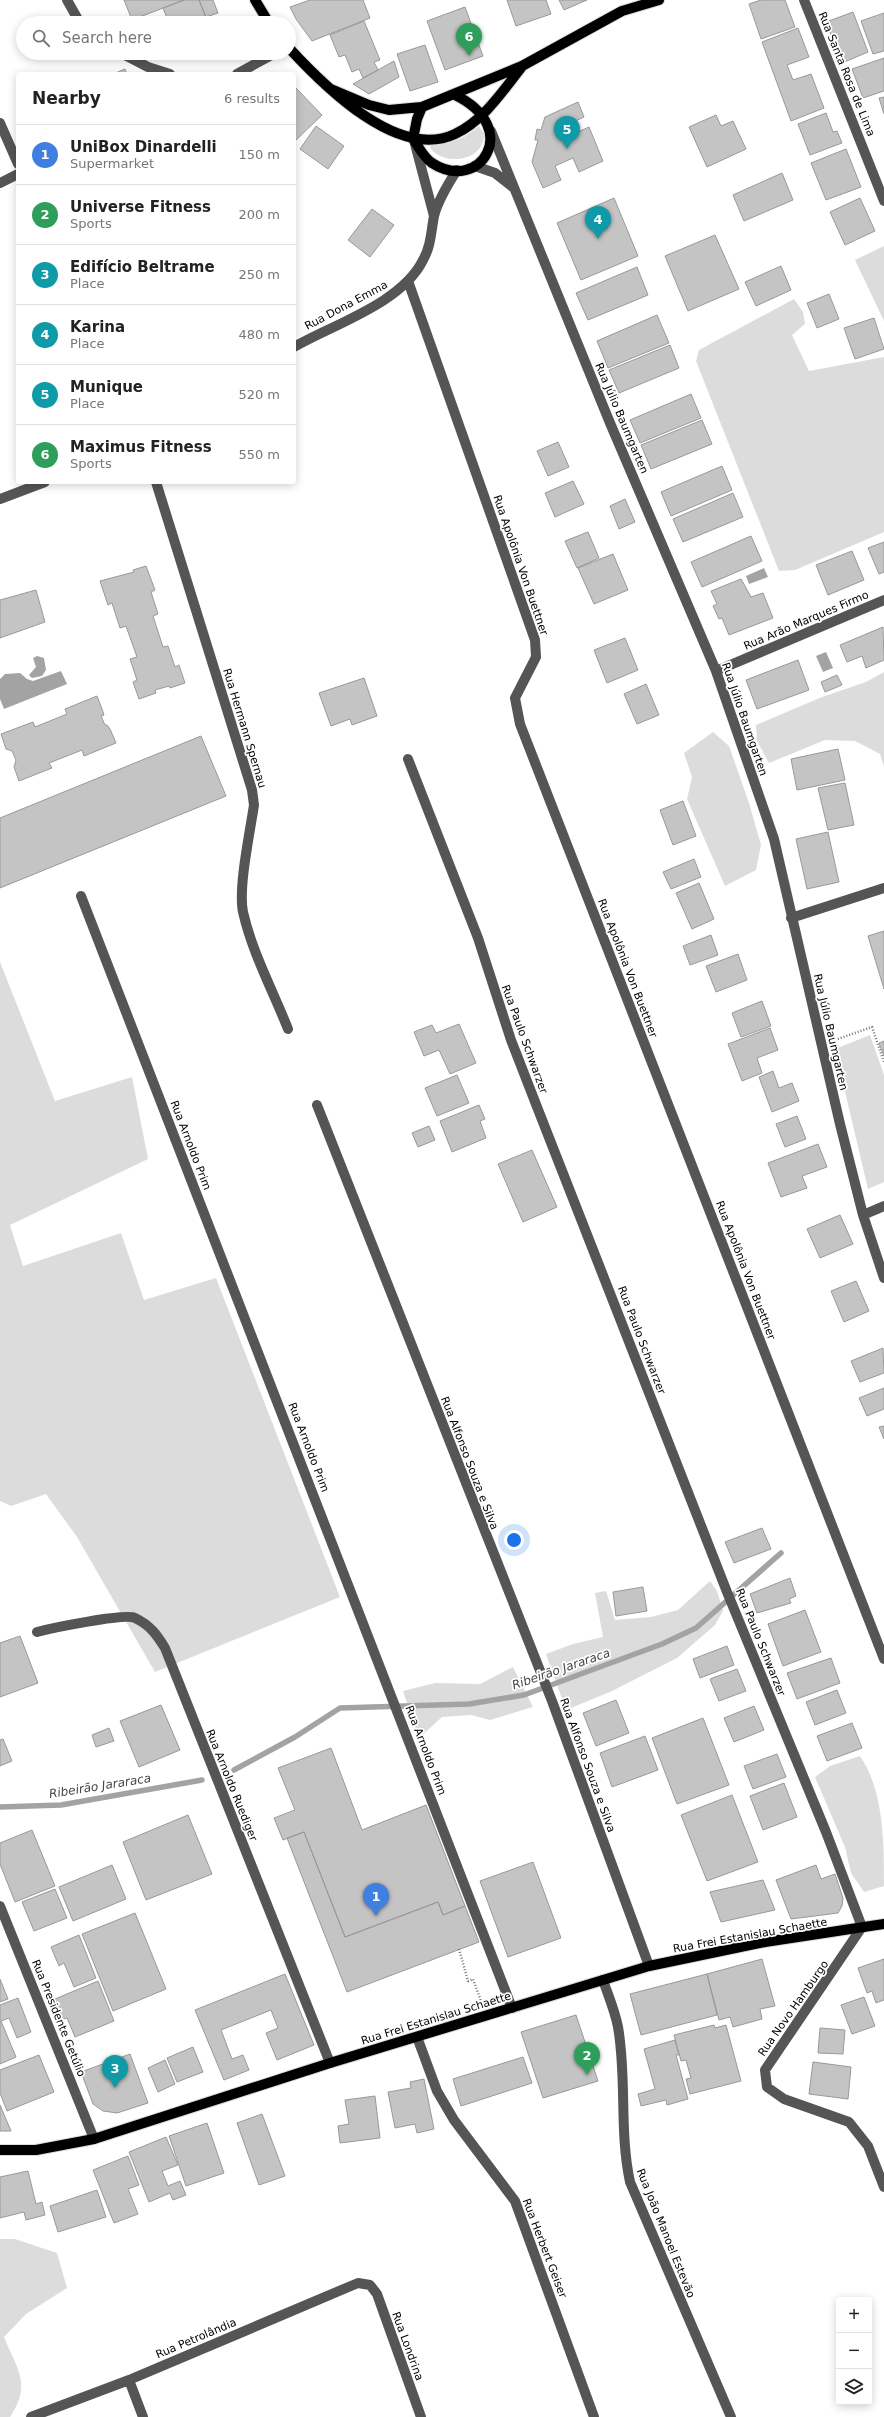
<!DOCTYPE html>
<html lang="en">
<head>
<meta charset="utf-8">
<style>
  :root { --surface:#fff; --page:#f6f6f6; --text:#222; --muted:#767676; --line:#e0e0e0; --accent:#2563eb }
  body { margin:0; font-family:"DejaVu Sans",sans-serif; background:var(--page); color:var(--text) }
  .controls { position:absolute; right:12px; bottom:12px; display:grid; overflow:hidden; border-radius:4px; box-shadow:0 2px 10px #0003 }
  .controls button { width:36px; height:36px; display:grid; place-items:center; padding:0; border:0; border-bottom:1px solid var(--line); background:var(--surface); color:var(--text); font:20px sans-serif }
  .you { position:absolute; left:514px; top:1540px; width:14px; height:14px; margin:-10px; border:3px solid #fff; border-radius:50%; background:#1a73e8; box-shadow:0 0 0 6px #1a73e833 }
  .badge { display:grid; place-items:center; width:26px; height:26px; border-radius:50%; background:var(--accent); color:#fff; font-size:13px; font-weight:700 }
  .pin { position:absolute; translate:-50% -33px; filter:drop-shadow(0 1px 2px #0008) }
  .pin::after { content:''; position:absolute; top:21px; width:14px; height:12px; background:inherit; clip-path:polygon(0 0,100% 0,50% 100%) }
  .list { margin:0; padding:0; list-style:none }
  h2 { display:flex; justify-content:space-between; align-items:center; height:52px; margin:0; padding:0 16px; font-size:17px }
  h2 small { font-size:13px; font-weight:400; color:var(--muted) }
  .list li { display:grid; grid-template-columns:26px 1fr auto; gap:12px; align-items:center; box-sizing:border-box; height:60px; padding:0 16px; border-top:1px solid var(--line) }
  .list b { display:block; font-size:15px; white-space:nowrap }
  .list p { margin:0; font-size:13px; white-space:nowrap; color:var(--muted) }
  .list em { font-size:13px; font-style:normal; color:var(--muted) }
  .icon { flex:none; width:22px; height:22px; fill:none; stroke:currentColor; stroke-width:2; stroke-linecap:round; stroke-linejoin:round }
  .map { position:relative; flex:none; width:884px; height:2417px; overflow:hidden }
  .search { position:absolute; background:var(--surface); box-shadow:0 2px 10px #0003; left:16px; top:16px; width:280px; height:44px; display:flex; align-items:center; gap:10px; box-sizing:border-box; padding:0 14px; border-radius:22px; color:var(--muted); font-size:15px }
  .panel { position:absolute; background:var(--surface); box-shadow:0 2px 10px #0003; left:16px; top:72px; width:280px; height:412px; border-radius:4px }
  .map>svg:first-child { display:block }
  .green { fill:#dcdcdc }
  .water { fill:#a3a3a3 }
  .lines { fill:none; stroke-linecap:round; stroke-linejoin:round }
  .stream { stroke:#a3a3a3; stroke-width:5.5 }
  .building { fill:#c4c4c4; stroke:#999 }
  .major-casing { stroke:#dbdbdb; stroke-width:12 }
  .path { stroke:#777; stroke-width:2.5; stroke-dasharray:1 2; stroke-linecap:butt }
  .minor { stroke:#555; stroke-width:10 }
  .major { stroke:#000; stroke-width:10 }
  .labels { text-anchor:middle; stroke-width:3.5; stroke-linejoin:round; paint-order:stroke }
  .street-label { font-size:11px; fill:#000; stroke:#fff }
  .water-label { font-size:12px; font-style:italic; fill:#444; stroke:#fff }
</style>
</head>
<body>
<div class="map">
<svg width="884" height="2417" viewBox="0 0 884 2417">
  <rect width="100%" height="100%" fill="#fff"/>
  <!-- green -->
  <path class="green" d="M479,126L484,134C485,161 444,167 430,148L431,145L451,142L464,137Z
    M884,246V321L855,260Z
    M794,299L803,312L805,324L792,335L809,371L884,357V532L795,570L779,571L696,361L699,350Z
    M884,672V767L880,754L855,741L825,740L769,763L757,741L756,725L822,697L866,682Z
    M713,732L729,746L749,803L761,845L756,870L725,886L687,799L692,777L684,753Z
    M0,962L55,1101L132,1077L148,1159L10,1225L23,1266L121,1233L144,1300L216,1278L340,1597L155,1672L77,1537L46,1494L11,1506L0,1501Z
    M870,1035L884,1075V1182L868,1189L835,1049Z
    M710,1581L717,1591L723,1611L715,1625L677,1658L612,1691L566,1710L546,1654L573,1644L603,1637L595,1593L606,1591L615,1620L651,1617L678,1610Z
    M513,1667L533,1707L490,1720L471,1715L442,1717L419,1738L403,1691L435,1683L480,1684Z
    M860,1756C884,1791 884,1843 884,1886L864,1892L851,1873L845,1847L815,1777L830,1766Z
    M0,2239H15L57,2253L67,2288L26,2314L4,2337C17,2369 32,2384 10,2417H0Z"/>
  <!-- water -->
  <path class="water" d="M764,568L768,577L749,584L746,576Z
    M826,652L833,668L823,672L816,656Z
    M37,656L44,658L46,670L42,676L32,678L29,675L36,667L33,658Z
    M61,671L67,684L4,709L0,699V679L5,674L20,673L27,679L33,681Z"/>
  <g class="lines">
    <!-- stream -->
    <path class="stream" d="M234,1770L295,1737L340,1708L469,1704L524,1695L662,1644L696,1628L781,1553
      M0,1807L61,1805L202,1780"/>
  </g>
  <!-- building -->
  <path class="building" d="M124,0H184L132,20Z
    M184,0H199L208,23H169L163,8Z
    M199,0H213L218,13L206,17Z
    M310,0H363L370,18L312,41L296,19L290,7Z
    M507,0H546L551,14L516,26Z
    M559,0H587L564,10Z
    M761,0H785L795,27L761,39L749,4Z
    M465,7L483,56L445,70L427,21Z
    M853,12L868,52L842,63L826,22Z
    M884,13V51L873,54L861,21Z
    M364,21L380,60L374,62L378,70L363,78L359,69L352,72L345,55L339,57L330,35Z
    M798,28L809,57L787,65L793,80L811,74L824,108L791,121L762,42Z
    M425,45L438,82L410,91L397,54Z
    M181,53H195L183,58Z
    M884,58V91L863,98L852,69Z
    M394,61L399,77L369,94L353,84Z
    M125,69L127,74H113Z
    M294,86L322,115L294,142Z
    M884,97V114L879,98Z
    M578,102L584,117L567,125L571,135L589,127L603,161L579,172L573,158L555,166L561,180L543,188L532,162L538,140H535L537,129L541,130L545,117Z
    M826,113L833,132L837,131L842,143L810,155L798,124Z
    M716,115L721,126L733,121L746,149L707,167L689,127Z
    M316,126L344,146L328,169L300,149Z
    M846,149L861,187L826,200L811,163Z
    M782,173L793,200L744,221L733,195Z
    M614,198L638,256L581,280L557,223Z
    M860,198L875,231L845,245L830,212Z
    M372,209L394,225L370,257L348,240Z
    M715,235L739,289L688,311L665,256Z
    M781,266L791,290L756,306L745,282Z
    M637,267L648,295L588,320L576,293Z
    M829,294L839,319L817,328L807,303Z
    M657,315L669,343L608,368L597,341Z
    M874,318L884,349L855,359L844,328Z
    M670,345L679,368L619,393L609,370Z
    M691,394L701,418L640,443L630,420Z
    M702,420L712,444L651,469L641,445Z
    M558,442L569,467L548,476L537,451Z
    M722,466L732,490L671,516L661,492Z
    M573,481L584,504L555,517L545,493Z
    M733,493L743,517L683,542L673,519Z
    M625,499L635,522L619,529L610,506Z
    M588,532L599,558L577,568L565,541Z
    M751,536L762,561L702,587L691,562Z
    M884,542V572L879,574L868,548Z
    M852,551L864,580L828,595L816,565Z
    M613,554L628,590L594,604L578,568Z
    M146,566L155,590L151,592L158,614L153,616L163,647L168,646L175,667L179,665L185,683L170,688L169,686L155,690L156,693L139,699L133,682L137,680L130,659L137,657L126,626L120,628L112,603L108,605L100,581L134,572L133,570Z
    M741,579L751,597L763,593L773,618L729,635L722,618L719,619L713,606L717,604L711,591Z
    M36,590L45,622L0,638V600Z
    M883,627L884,660L866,668L862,656L847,662L840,645Z
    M625,638L638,670L607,683L594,650Z
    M798,660L809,690L757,709L746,680Z
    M837,675L842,685L825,692L821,682Z
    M364,678L377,716L352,725L350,719L331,726L319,693Z
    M646,684L659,715L637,724L624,694Z
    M97,696L102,709L104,715L101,716L105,725H107L110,729L116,743L84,756L82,750L49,763L52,768L19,781L14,767L16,760L12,751L6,749L1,734L33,722L35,727L67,714L65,709Z
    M201,736L226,796L0,888V818Z
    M838,749L845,780L797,790L791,759Z
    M845,783L854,825L828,830L818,788Z
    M683,801L696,836L673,845L660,810Z
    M828,832L839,882L807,889L796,839Z
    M694,859L701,877L671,889L663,872Z
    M699,883L714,919L692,929L676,893Z
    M884,931V989L868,936Z
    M711,935L718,955L690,965L683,946Z
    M738,954L747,980L716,992L706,966Z
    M762,1001L771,1026L741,1037L732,1013Z
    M459,1024L476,1063L450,1074L439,1050L424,1056L414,1032L432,1025L436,1033Z
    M770,1028L778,1050L757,1058L762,1073L742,1081L728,1044Z
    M884,1041V1056L879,1043Z
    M773,1071L779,1088L792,1083L799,1101L772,1112L759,1077Z
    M457,1075L469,1103L437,1116L425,1088Z
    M479,1105L485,1119L480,1121L486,1138L452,1152L440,1121Z
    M797,1116L806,1139L785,1147L776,1124Z
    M429,1126L435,1140L418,1147L412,1133Z
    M818,1144L827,1167L802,1176L807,1188L781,1197L768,1163Z
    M532,1150L557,1207L523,1222L498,1164Z
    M840,1215L853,1244L820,1258L807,1229Z
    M856,1281L869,1311L844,1322L831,1291Z
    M883,1348L884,1373L860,1382L851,1361Z
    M884,1388V1409L867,1416L859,1398Z
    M884,1426V1439L879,1427Z
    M762,1528L771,1549L734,1563L725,1542Z
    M790,1578L796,1596L789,1599L791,1603L757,1613L750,1594Z
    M643,1587L647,1611L616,1616L613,1592Z
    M805,1610L821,1652L783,1666L768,1624Z
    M20,1636L38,1683L0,1697V1643Z
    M727,1646L734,1665L700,1678L693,1659Z
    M831,1658L840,1683L797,1699L787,1673Z
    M737,1669L746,1691L719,1701L710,1679Z
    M837,1690L846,1713L815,1725L806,1702Z
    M616,1700L629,1733L596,1746L583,1713Z
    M161,1705L180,1750L139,1767L120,1721Z
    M754,1706L764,1730L734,1742L724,1718Z
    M703,1718L729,1785L677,1804L652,1738Z
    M852,1723L862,1748L827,1761L817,1736Z
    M109,1728L114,1741L96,1747L92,1735Z
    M645,1736L658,1770L612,1787L600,1753Z
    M3,1739L12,1761L0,1766V1740Z
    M331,1748L362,1830L426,1805L465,1906L443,1915L438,1902L345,1937L304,1832L283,1840L274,1818L295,1810L278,1768Z
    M777,1754L786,1777L753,1789L744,1766Z
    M784,1783L797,1817L763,1830L750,1796Z
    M732,1795L758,1862L707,1881L681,1815Z
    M188,1815L212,1874L146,1900L123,1842Z
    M32,1830L55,1886L15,1902L0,1864V1843Z
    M304,1832L345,1937L438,1902L443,1915L465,1906L479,1942L347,1992L287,1838Z
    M533,1862L561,1938L508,1957L480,1881Z
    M112,1865L126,1899L73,1921L59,1887Z
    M816,1865L821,1879L835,1874L843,1898L842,1906L838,1913L791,1919L776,1880Z
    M763,1880L775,1910L721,1922L710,1892Z
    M55,1889L67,1918L34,1931L22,1902Z
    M135,1913L166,1989L113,2011L82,1934Z
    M79,1935L96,1978L74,1987L64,1963L59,1966L51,1947Z
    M762,1959L775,2006L760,2009L762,2019L733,2027L730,2017L719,2020L707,1974Z
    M884,1959V2000L876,2003L872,1991L867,1993L858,1968Z
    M285,1974L314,2045L277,2060L266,2033L278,2028L271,2010L221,2030L232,2059L243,2055L249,2070L224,2080L195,2010Z
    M707,1974L717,2015L641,2035L630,1994Z
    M0,1979L8,1999L0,2002Z
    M98,1981L114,2021L75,2037L67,2018L63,2019L55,1999Z
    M864,1997L875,2026L852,2034L841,2005Z
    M18,1998L31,2032L17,2038L9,2018L1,2021L16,2057L0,2064V2005Z
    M576,2015L598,2081L543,2098L521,2032Z
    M714,2025L715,2028L726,2025L741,2081L690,2094L686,2079L691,2078L686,2060L681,2061L674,2035Z
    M820,2028L845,2030L843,2054L818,2053Z
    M675,2040L679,2055H676L688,2099L667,2105L666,2100L641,2106L638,2094L655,2089L644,2049Z
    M193,2047L203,2072L177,2082L167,2058Z
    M130,2054L148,2103L117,2113L103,2111L93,2104L81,2072Z
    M39,2055L54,2092L7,2111L0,2093V2070Z
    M523,2057L532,2083L461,2106L453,2079Z
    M165,2060L175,2084L158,2092L148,2068Z
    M813,2062L851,2067L848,2099L809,2094Z
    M424,2079L434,2129L417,2133L415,2124L395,2128L388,2092L411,2088L410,2082Z
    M375,2096L380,2138L340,2143L338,2126L349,2124L345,2100Z
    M0,2105L11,2131H0Z
    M262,2114L285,2176L259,2185L237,2123Z
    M207,2123L224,2173L186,2186L169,2136Z
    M166,2137L178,2165L162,2171L168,2186L180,2181L186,2195L173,2200L170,2193L149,2202L129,2152Z
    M128,2156L139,2185L128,2189L138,2214L114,2223L93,2170Z
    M28,2171L36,2204L42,2202L45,2215L26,2220L24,2212L0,2218V2177Z
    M97,2190L106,2217L58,2232L50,2206Z"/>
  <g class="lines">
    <defs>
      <path id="major" d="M255,0L269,23
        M289,48C324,86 398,161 455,134C483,121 502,92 521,68
        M331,89L369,105L389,110L422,107L522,66L622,11L659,0
        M422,107L417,119L413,139C419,147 423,157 432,163C480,194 523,128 455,95
        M0,2150H36L94,2139L330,2063L649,1966L765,1942L884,1924"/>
    </defs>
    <!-- major casing -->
    <use href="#major" class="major-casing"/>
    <!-- path -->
    <path class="path" d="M835,1040L872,1027L884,1062
      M459,1949L468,1981L473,1979L482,2004"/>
    <!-- minor -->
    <path class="minor" d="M67,0L80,23
      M804,0L884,201
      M121,53L148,67L170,74
      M237,74L275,53
      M0,123L18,164
      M491,131L610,423L716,671L774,839L840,1124L863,1215L884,1278
      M415,144L434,216
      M475,166L495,173L514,188
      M0,183L18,174
      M408,281L535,640L536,657L515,698L520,724L884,1659
      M294,347C334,324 402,303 423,260C431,246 431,232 434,216C438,200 448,184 457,170
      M156,482L252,790L254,805C250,832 238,888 243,912C252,952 273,991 288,1029
      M0,499L45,482
      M716,671L884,600
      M408,759L478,938L511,1040L539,1112L727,1592L826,1832L862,1927L765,2070L767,2087L784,2099L849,2122L868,2146L884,2187
      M81,896L512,2008
      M791,918L884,888
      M317,1105L552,1701L649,1966
      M863,1215L884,1206
      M37,1632C52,1628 125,1613 135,1618C150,1625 157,1635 165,1648L330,2063
      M0,1906L94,2139
      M603,1980C608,1995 615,2011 618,2027C627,2078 619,2131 630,2182L731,2417
      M417,2037L437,2091L454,2120L515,2201L594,2417
      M129,2380L143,2417
      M31,2417L129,2380L358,2283L370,2285L377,2294L421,2417"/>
    <!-- major -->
    <use href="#major" class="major"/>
  </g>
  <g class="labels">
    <!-- street labels -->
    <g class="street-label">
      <text transform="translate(847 74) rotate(68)" y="4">Rua Santa Rosa de Lima</text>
      <text transform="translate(346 305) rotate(-28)" y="4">Rua Dona Emma</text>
      <text transform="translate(622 418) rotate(67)" y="4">Rua Júlio Baumgarten</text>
      <text transform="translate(521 565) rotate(71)" y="4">Rua Apolônia Von Buettner</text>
      <text transform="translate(806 620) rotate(-23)" y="4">Rua Arão Marques Firmo</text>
      <text transform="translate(745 719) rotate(71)" y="4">Rua Júlio Baumgarten</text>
      <text transform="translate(245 728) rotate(73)" y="4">Rua Hermann Spernau</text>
      <text transform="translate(628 968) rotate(69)" y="4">Rua Apolônia Von Buettner</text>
      <text transform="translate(831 1032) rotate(77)" y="4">Rua Júlio Baumgarten</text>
      <text transform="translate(525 1039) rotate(70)" y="4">Rua Paulo Schwarzer</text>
      <text transform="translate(191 1145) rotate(69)" y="4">Rua Arnoldo Prim</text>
      <text transform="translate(746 1270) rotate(69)" y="4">Rua Apolônia Von Buettner</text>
      <text transform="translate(642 1340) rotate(69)" y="4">Rua Paulo Schwarzer</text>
      <text transform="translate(309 1447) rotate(69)" y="4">Rua Arnoldo Prim</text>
      <text transform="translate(470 1463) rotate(69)" y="4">Rua Alfonso Souza e Silva</text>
      <text transform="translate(761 1642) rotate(68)" y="4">Rua Paulo Schwarzer</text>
      <text transform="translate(426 1750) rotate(69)" y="4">Rua Arnoldo Prim</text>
      <text transform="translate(588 1765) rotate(70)" y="4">Rua Alfonso Souza e Silva</text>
      <text transform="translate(232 1785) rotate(68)" y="4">Rua Arnoldo Ruediger</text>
      <text transform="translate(750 1935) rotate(-10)" y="4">Rua Frei Estanislau Schaette</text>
      <text transform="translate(793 2008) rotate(-55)" y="4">Rua Novo Hamburgo</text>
      <text transform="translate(59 2018) rotate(68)" y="4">Rua Presidente Getúlio</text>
      <text transform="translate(436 2018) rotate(-17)" y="4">Rua Frei Estanislau Schaette</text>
      <text transform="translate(666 2233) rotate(68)" y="4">Rua João Manoel Estevão</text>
      <text transform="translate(545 2248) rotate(69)" y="4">Rua Herbert Geiser</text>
      <text transform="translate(196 2338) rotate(-23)" y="4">Rua Petrolândia</text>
      <text transform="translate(408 2346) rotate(70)" y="4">Rua Londrina</text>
    </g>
    <!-- water labels -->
    <g class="water-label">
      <text transform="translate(561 1669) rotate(-19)" y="4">Ribeirão Jararaca</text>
      <text transform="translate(100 1786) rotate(-9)" y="4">Ribeirão Jararaca</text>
    </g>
  </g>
</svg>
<div class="controls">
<button>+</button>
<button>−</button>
<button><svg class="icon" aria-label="layers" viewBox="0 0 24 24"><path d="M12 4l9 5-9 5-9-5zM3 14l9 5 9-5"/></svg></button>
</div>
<div class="you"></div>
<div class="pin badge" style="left:376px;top:1916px;background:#3f7fe0">1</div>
<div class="pin badge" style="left:587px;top:2075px;background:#2e9e5b">2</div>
<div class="pin badge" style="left:115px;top:2088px;background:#0f9aa8">3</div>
<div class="pin badge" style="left:598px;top:239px;background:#0f9aa8">4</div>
<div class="pin badge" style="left:567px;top:149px;background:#0f9aa8">5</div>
<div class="pin badge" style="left:469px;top:56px;background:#2e9e5b">6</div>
<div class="search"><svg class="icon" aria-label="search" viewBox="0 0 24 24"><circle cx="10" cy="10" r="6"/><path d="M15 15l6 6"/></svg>Search here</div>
<section class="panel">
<h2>Nearby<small>6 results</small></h2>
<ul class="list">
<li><span class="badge" style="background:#3f7fe0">1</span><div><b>UniBox Dinardelli</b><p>Supermarket</p></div><em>150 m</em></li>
<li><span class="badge" style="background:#2e9e5b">2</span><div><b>Universe Fitness</b><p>Sports</p></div><em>200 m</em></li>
<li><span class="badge" style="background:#0f9aa8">3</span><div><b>Edifício Beltrame</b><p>Place</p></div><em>250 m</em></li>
<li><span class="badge" style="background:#0f9aa8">4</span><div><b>Karina</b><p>Place</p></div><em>480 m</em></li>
<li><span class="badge" style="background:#0f9aa8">5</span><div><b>Munique</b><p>Place</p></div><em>520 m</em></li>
<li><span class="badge" style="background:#2e9e5b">6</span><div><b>Maximus Fitness</b><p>Sports</p></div><em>550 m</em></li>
</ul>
</section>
</div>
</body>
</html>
